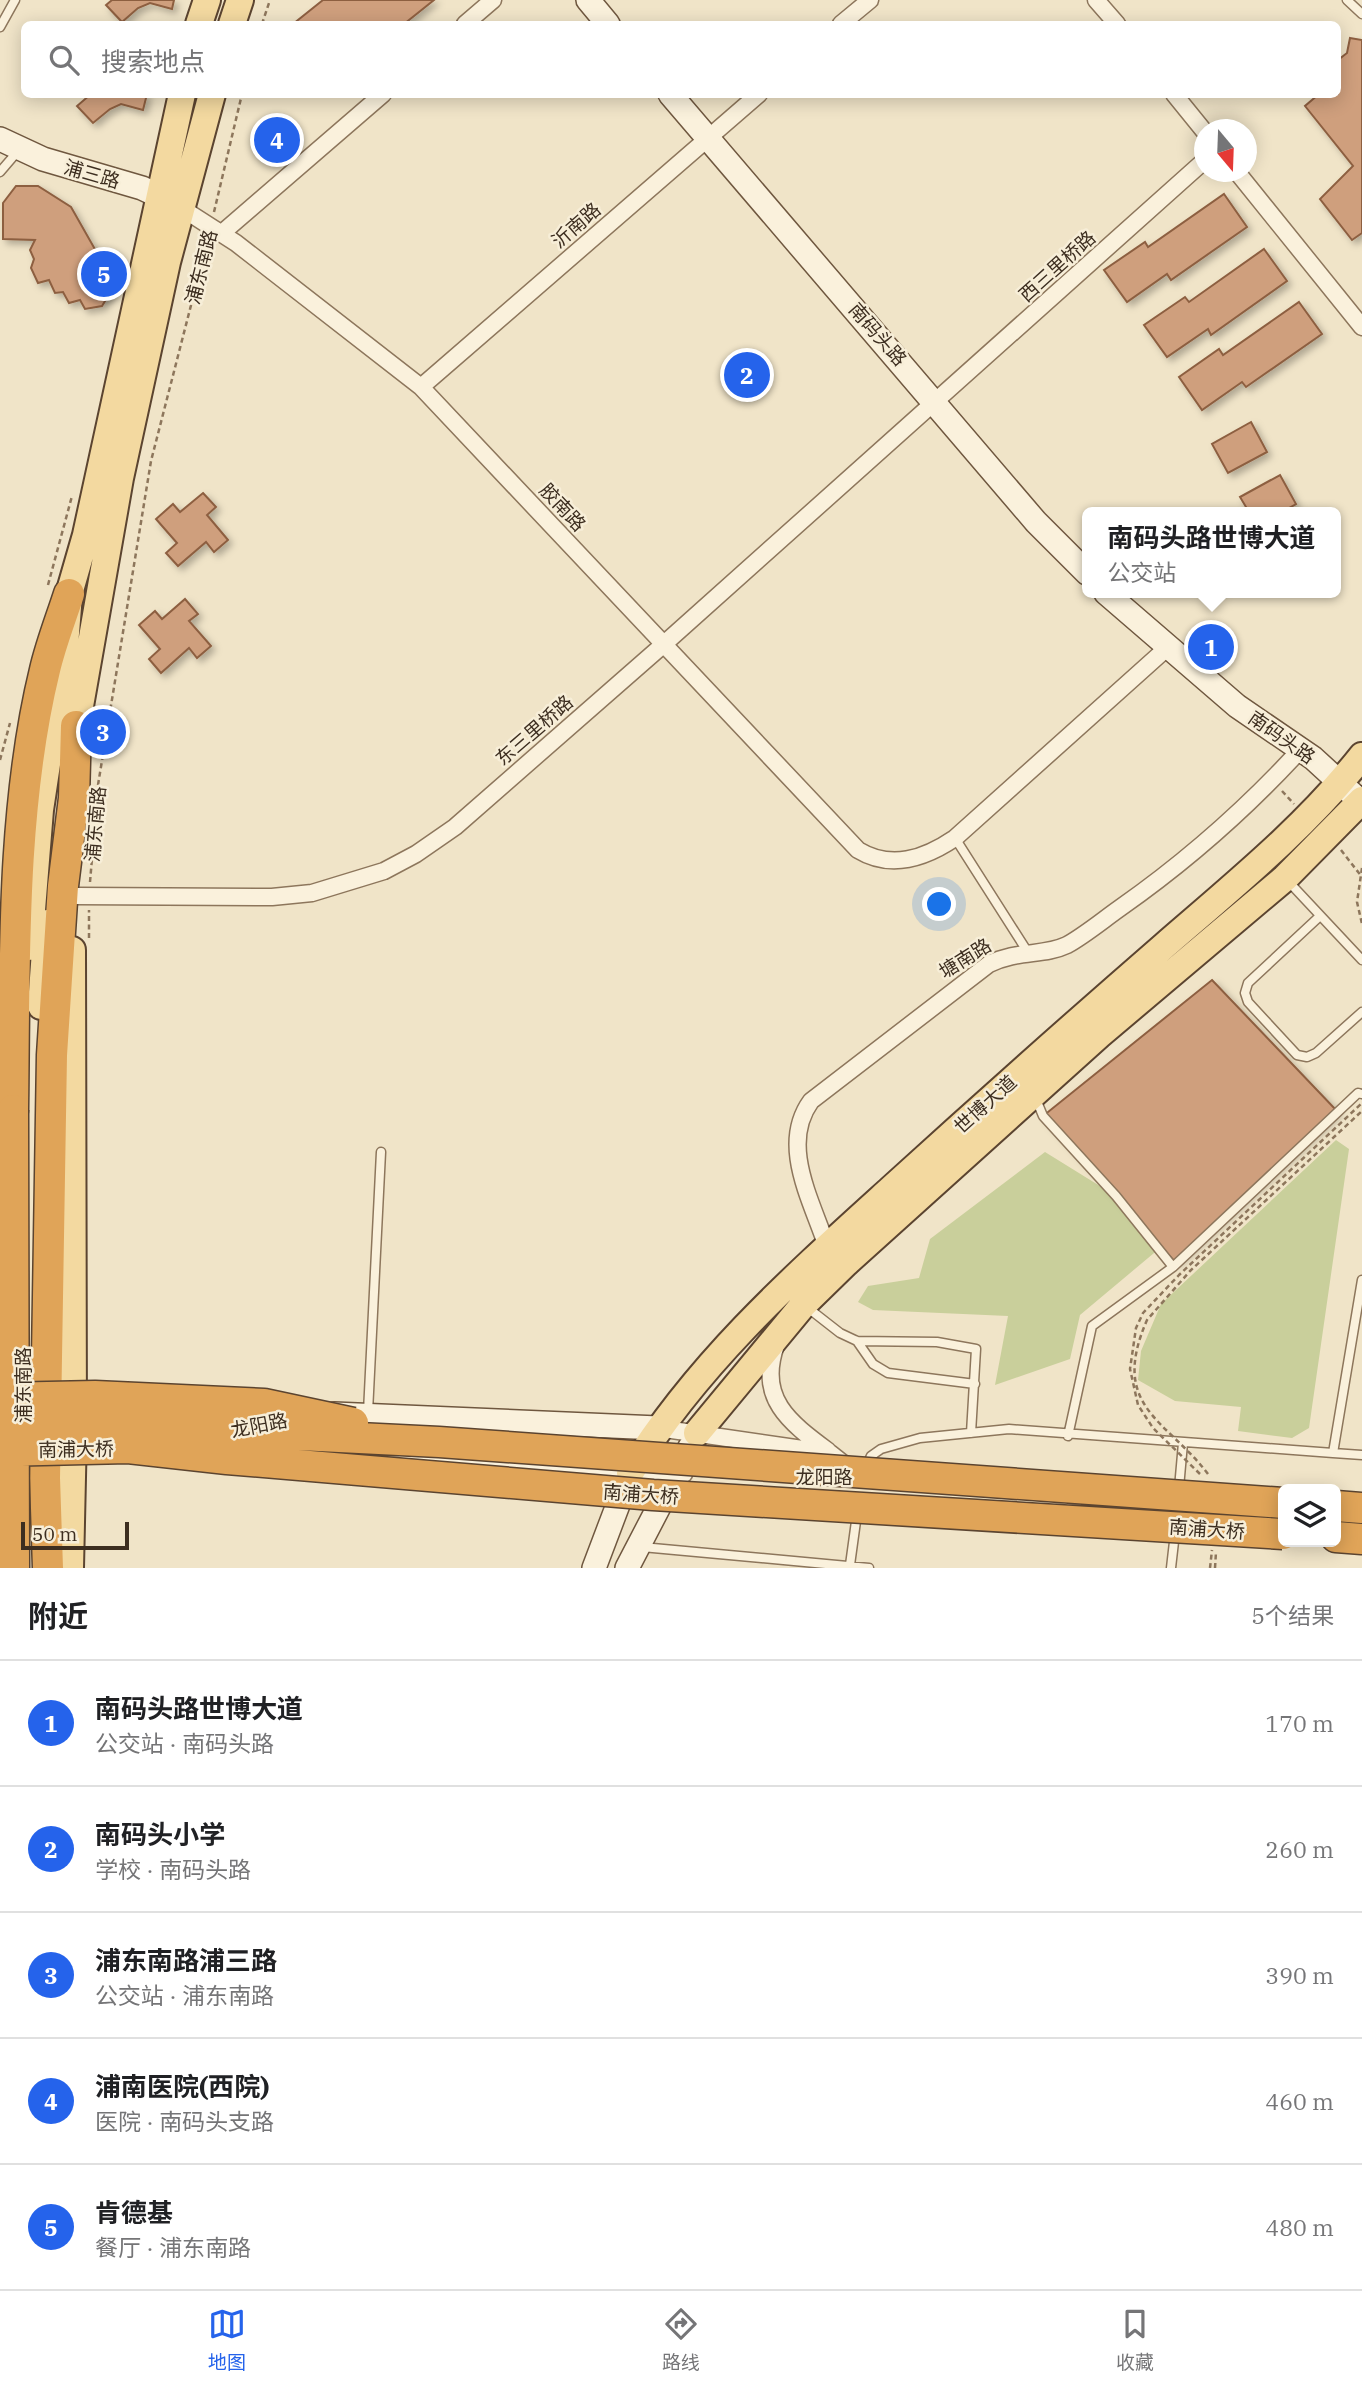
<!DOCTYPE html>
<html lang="zh">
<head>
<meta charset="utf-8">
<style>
  :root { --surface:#fff; --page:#f6f6f6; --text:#202124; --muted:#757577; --line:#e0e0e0; --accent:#2563eb }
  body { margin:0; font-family:"IBM Plex Serif","Noto Sans SC",serif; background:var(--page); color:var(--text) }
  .controls { position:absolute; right:21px; bottom:21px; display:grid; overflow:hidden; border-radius:10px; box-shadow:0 4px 18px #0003 }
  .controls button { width:63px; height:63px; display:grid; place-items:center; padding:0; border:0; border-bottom:2px solid var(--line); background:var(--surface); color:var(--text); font:35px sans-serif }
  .compass { position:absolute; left:1194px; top:119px; width:63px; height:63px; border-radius:50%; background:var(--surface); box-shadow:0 4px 18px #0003; rotate:161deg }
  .scale { position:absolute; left:21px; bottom:18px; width:108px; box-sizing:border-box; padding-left:7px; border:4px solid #3d2e20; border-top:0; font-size:19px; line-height:24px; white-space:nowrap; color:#3d2e20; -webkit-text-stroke:5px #f7eed8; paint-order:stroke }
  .you { position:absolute; left:940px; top:905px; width:24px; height:24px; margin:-18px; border:5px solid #fff; border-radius:50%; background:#1a73e8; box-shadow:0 0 0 10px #1a73e833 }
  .badge { display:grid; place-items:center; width:46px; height:46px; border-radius:50%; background:var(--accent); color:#fff; font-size:23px; font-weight:700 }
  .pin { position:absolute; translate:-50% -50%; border:4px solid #fff; box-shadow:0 2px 7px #0006 }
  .popup { position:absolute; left:1082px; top:507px; width:259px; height:91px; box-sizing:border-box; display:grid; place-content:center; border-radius:10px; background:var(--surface); filter:drop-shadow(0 2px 5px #0005); font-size:23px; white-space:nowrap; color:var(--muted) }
  .popup b { font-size:26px; color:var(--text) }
  .popup::after { content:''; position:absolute; left:50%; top:100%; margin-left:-14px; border:14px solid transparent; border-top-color:var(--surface) }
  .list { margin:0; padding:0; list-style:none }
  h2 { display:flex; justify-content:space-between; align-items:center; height:91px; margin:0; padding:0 28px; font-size:30px }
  h2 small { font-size:23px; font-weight:400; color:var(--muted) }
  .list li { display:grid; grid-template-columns:46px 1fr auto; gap:21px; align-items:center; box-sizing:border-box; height:126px; padding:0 28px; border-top:2px solid var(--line) }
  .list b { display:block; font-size:26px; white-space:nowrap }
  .list p { margin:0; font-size:23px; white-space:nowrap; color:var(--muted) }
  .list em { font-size:23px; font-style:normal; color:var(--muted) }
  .icon { flex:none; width:38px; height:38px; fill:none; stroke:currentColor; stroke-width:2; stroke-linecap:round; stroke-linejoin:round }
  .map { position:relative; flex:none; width:1362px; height:1568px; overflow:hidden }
  .search { position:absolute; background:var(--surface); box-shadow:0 4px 18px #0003; left:21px; right:21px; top:21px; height:77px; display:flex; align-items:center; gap:18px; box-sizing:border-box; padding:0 24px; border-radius:10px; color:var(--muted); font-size:26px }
  .sheet { height:721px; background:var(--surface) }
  nav { display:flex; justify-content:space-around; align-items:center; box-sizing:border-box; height:98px; border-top:2px solid var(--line); background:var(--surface); font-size:19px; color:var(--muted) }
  nav a { display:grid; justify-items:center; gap:4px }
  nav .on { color:var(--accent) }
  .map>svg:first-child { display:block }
  .green { fill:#c9cf9b }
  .building { fill:#cf9f7d; stroke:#8d5f41; stroke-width:2; filter:url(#shadow) }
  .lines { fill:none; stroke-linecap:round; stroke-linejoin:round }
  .lane-casing { stroke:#8d765c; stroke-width:11 }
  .street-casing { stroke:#8d765c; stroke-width:19 }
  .secondary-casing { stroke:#6f573f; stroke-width:26 }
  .primary-casing { stroke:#5b4430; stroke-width:30 }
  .highway-casing { stroke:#5b4430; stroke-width:33 }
  .path { stroke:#8d765c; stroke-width:2.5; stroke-dasharray:5 3.5; stroke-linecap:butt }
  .lane { stroke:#faf1dc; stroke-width:8 }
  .street { stroke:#faf1dc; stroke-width:16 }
  .secondary { stroke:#faf1dc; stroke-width:23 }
  .primary { stroke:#f3d9a0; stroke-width:26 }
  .highway { stroke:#e0a458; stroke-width:30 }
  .highway-bridge-casing { stroke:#5b4430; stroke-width:33; stroke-linecap:butt }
  .path-bridge { stroke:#8d765c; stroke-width:2.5; stroke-dasharray:5 3.5; stroke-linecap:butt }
  .highway-bridge { stroke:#e0a458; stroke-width:30 }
  .labels { text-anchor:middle; stroke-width:5; stroke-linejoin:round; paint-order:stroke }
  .street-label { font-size:19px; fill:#3d2e20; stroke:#f7eed8 }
</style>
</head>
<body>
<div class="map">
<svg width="1362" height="1568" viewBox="0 0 1362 1568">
  <defs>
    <filter id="shadow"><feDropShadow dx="4" dy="4" stdDeviation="3.5" flood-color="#0004"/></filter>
  </defs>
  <rect width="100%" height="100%" fill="#f0e4c8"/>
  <!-- green -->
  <path class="green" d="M1336,1140L1349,1149L1309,1428L1292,1438L1238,1431L1241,1407L1175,1401L1138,1380L1141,1351L1161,1304Z
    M1045,1152L1116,1196L1160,1248L1080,1315L1070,1359L995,1385L1008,1316L873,1310L858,1302L868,1286L919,1278L930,1239Z"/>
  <!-- building -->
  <path class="building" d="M112,0H174L172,9L150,3L138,8L122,22L106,5Z
    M323,0H434L404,24H293Z
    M1350,38L1362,40V233L1352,240L1320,199L1353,166L1305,106L1319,94H1338V60L1347,53Z
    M91,94H147L143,110L121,104L110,109L93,123L77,106Z
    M16,186H38L71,207L109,274L110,293L102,306L85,309L80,300L69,303L63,292L55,293L49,280L38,283L31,268L34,259L30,250L35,240L3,239V203Z
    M1224,194L1247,227L1171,280L1167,274L1127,302L1104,270L1145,242L1148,247Z
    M1264,249L1287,281L1211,335L1208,329L1167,357L1144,325L1185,297L1189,302Z
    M1299,302L1322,334L1246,387L1242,382L1202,410L1179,377L1219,349L1223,355Z
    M1251,422L1267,452L1228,473L1212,444Z
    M1280,475L1296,504L1282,512H1249L1240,497Z
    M203,493L216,507L207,515L228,540L214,552L206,542L178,566L166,553L177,543L156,519L173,504L180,512Z
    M185,599L198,614L189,621L211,646L197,658L189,648L161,673L149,659L160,649L139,625L155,611L162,619Z
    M1212,980L1337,1111L1175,1262L1043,1116Z"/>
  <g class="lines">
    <defs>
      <path id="lane" d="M1347,0L1362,14
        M0,27L15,0
        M0,172L18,151
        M955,838L1027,951
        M1287,880L1362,960
        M1320,916L1248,983L1245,993L1248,1002L1297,1055L1307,1057L1316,1053L1362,1012
        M1036,1099L1043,1116L1116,1196L1173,1267
        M808,1308L840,1333L857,1341L937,1342L976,1349L971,1433
        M857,1341L873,1364L888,1373L975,1384
        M368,1412L381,1152
        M1068,1436L1092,1326L1173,1267L1358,1093L1362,1094
        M1333,1453L1362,1455
        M866,1467L871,1456L881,1449L920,1438L1009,1429L1333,1453L1362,1280
        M1179,1488L1183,1443
        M1150,1508L1196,1513
        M642,1547L869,1568
        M850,1565L857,1514
        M1171,1568L1175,1533"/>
      <path id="street" d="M1096,0L1117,24
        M465,24L493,0
        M841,24L870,0
        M1174,94L1204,131
        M1237,172L1362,327
        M183,209L236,243L421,387L858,850C891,870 924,859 955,838L1168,647
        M222,233L383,94
        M421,387L759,94
        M76,896L272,897L312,893L384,871L416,854L455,827L664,644L1204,161
        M827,1247C812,1201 779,1145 811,1101L989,964C1017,950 1044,956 1067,945C1085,935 1103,920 1120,908C1187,861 1246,809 1301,749
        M776,1345C757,1398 789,1422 828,1451
        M658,1428L830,1453L849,1468
        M630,1473L684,1474"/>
      <path id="secondary" d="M588,0L608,24
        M670,94L1036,522L1087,573
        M0,139L43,159L142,188L174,203
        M1106,593L1237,706L1313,758L1361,802
        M334,1414L658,1428
        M324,1450L490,1465L630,1473L594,1568
        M627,1568L690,1447"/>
      <path id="primary" d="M199,24L207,0
        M232,24L240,0
        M73,746L120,478L167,262L212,94
        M29,947L40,810L65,646L69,594L86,535L182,94
        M41,1006L47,923
        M697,1433L803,1305L846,1263L1099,1035L1285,878L1362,800
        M630,1473C698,1362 795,1276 891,1189C981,1107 1072,1026 1164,946C1233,886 1305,828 1362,756
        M70,1568L73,1432L72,950"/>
      <path id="highway" d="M13,1110C15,968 11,809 45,670C51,644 61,619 69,594
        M1336,1506L1362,1508
        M1336,1537L1362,1539
        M48,1568L45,1478L52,1055L63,886L74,798L76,726"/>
    </defs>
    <!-- lane casing -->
    <use href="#lane" class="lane-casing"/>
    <!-- street casing -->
    <use href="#street" class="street-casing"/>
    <!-- secondary casing -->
    <use href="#secondary" class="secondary-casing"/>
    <!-- primary casing -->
    <use href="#primary" class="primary-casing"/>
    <!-- highway casing -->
    <use href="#highway" class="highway-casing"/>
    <!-- path -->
    <path class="path" d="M262,24L270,0
      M214,212L242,94
      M48,585L72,496
      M0,760L10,723
      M98,785L151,461L207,243
      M1282,791L1294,804
      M1341,850L1362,877
      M90,882L95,823
      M89,938V910"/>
    <!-- lane -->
    <use href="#lane" class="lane"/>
    <!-- street -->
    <use href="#street" class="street"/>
    <!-- secondary -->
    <use href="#secondary" class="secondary"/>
    <!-- primary -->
    <use href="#primary" class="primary"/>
    <!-- highway -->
    <use href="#highway" class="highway"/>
    <defs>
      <path id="highway-bridge" d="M13,1110L14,1568
        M0,1398L95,1396L264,1404L353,1423
        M0,1426L60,1423L439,1442L1283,1503
        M0,1451L128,1448L227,1459L653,1495L1283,1534"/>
    </defs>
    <!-- highway-bridge casing -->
    <use href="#highway-bridge" class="highway-bridge-casing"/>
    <!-- path-bridge -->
    <path class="path-bridge" d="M1362,868L1357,902L1362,924
      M1200,1474L1153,1428L1138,1405L1130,1369L1136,1328L1143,1313L1179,1275L1362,1103
      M1208,1474C1166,1419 1109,1407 1147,1320L1190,1271L1362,1111
      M1210,1568L1212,1550
      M1215,1568L1216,1552"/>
    <!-- highway-bridge -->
    <use href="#highway-bridge" class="highway-bridge"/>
  </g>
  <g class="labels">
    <!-- street labels -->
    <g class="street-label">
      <text transform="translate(92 174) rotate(16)" y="7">浦三路</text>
      <text transform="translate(576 225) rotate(-41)" y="7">沂南路</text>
      <text transform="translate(1057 266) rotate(-42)" y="7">西三里桥路</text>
      <text transform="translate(201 267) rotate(-76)" y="7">浦东南路</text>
      <text transform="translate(878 334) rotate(49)" y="7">南码头路</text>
      <text transform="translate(563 507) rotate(47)" y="7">胶南路</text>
      <text transform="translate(534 730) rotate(-41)" y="7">东三里桥路</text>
      <text transform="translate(1282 737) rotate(35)" y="7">南码头路</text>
      <text transform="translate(95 824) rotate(-85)" y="7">浦东南路</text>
      <text transform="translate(965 958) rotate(-32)" y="7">塘南路</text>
      <text transform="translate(985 1104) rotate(-42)" y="7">世博大道</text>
      <text transform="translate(23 1385) rotate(-90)" y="7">浦东南路</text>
      <text transform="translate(259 1425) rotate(-11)" y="7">龙阳路</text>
      <text transform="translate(76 1449) rotate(-1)" y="7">南浦大桥</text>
      <text x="824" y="1484">龙阳路</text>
      <text transform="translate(641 1494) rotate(4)" y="7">南浦大桥</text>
      <text transform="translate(1207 1529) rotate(4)" y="7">南浦大桥</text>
    </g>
  </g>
</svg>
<div class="controls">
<button><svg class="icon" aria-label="layers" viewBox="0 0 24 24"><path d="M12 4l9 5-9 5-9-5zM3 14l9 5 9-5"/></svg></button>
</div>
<svg class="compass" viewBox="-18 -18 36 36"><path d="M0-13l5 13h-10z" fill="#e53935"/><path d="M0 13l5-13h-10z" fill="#757577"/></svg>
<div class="scale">50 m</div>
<div class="you"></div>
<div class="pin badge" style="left:1211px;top:647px">1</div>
<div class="popup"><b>南码头路世博大道</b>公交站</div>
<div class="pin badge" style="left:747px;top:375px">2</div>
<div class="pin badge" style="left:103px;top:732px">3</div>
<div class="pin badge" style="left:277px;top:140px">4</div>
<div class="pin badge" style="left:104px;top:274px">5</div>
<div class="search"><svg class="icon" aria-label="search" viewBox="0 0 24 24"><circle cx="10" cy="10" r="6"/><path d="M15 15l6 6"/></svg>搜索地点</div>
</div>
<section class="sheet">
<h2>附近<small>5个结果</small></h2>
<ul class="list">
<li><span class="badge">1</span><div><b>南码头路世博大道</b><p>公交站 · 南码头路</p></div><em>170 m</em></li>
<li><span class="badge">2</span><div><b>南码头小学</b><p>学校 · 南码头路</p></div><em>260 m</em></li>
<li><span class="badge">3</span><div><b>浦东南路浦三路</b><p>公交站 · 浦东南路</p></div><em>390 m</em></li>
<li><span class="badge">4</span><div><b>浦南医院(西院)</b><p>医院 · 南码头支路</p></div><em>460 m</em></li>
<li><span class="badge">5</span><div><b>肯德基</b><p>餐厅 · 浦东南路</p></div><em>480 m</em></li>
</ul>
</section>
<nav>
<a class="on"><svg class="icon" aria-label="map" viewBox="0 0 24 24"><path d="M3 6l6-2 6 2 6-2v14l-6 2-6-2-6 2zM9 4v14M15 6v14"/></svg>地图</a>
<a><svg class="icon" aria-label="directions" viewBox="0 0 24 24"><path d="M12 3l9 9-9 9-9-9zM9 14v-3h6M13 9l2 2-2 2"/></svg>路线</a>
<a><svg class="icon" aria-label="saved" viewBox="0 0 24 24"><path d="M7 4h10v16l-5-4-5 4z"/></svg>收藏</a>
</nav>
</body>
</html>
